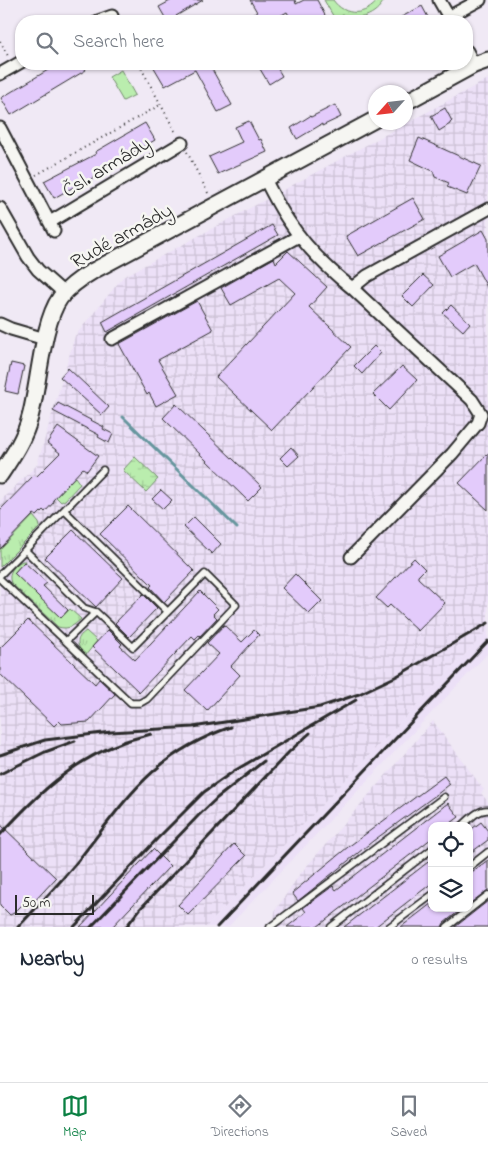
<!DOCTYPE html>
<html lang="en">
<head>
<meta charset="utf-8">
<style>
  :root { --surface:#fff; --page:#f6f6f7; --text:#1f2937; --muted:#747a83; --line:#e0e1e3; --accent:#0b8043 }
  body { margin:0; font-family:"Indie Flower",sans-serif; background:var(--page); color:var(--text) }
  .controls { position:absolute; right:15px; bottom:15px; display:grid; overflow:hidden; border-radius:10px; box-shadow:0 1px 4px #0004 }
  .controls button { width:45px; height:45px; display:grid; place-items:center; padding:0; border:0; border-bottom:1px solid var(--line); background:var(--surface); color:var(--text); font:25px sans-serif }
  .compass { position:absolute; left:368px; top:85px; width:45px; height:45px; border-radius:50%; background:var(--surface); box-shadow:0 1px 4px #0004; rotate:243deg }
  .scale { position:absolute; left:15px; bottom:12px; width:79px; box-sizing:border-box; padding-left:5px; border:2px solid #2b2b2b; border-top:0; font-size:14px; line-height:18px; white-space:nowrap; color:#2b2b2b; -webkit-text-stroke:4px #f6f6f2; paint-order:stroke }
  .list { margin:0; padding:0; list-style:none }
  h2 { display:flex; justify-content:space-between; align-items:center; height:65px; margin:0; padding:0 20px; font-size:21px }
  h2 small { font-size:16px; font-weight:400; color:var(--muted) }
  .icon { flex:none; width:28px; height:28px; fill:none; stroke:currentColor; stroke-width:2; stroke-linecap:round; stroke-linejoin:round }
  .map { position:relative; flex:none; width:488px; height:927px; overflow:hidden }
  .search { position:absolute; background:var(--surface); box-shadow:0 1px 4px #0004; left:15px; right:15px; top:15px; height:55px; display:flex; align-items:center; gap:12px; box-sizing:border-box; padding:0 18px; border-radius:20px; color:var(--muted); font-size:19px }
  .sheet { height:155px; background:var(--surface) }
  nav { display:flex; justify-content:space-around; align-items:center; box-sizing:border-box; height:70px; border-top:1px solid var(--line); background:var(--surface); font-size:14px; color:var(--muted) }
  nav a { display:grid; justify-items:center; gap:2px }
  nav .on { color:var(--accent) }
  .map>svg:first-child { display:block }
  .built { fill:#ece0f7 }
  .industrial { fill:url(#industrial-grid); fill-rule:evenodd }
  .grass { fill:url(#grass-tufts); stroke:#728c6c }
  .wetland { fill:url(#wetland-marsh); stroke:#728c6c }
  .pitch { fill:#baedae; stroke:#728c6c }
  .lines { fill:none; stroke-linecap:round; stroke-linejoin:round }
  .stream { stroke:#66969e; stroke-width:3 }
  .building { fill:#e3cbfb; stroke:#2b2b2b }
  .lane-casing { stroke:#2b2b2b; stroke-width:9 }
  .street-casing { stroke:#2b2b2b; stroke-width:15 }
  .secondary-casing { stroke:#2b2b2b; stroke-width:19 }
  .path { stroke:#2b2b2b; stroke-width:2; stroke-dasharray:1 4; stroke-linecap:butt }
  .lane { stroke:#f6f6f2; stroke-width:5.5 }
  .street { stroke:#f6f6f2; stroke-width:11 }
  .secondary { stroke:#f6f6f2; stroke-width:15 }
  .rail { stroke:#2b2b2b; stroke-width:3 }
  .labels { text-anchor:middle; stroke-width:5; stroke-linejoin:round; paint-order:stroke }
  .street-label { font-size:20px; fill:#2b2b2b; stroke:#f6f6f2 }
</style>
</head>
<body>
<div class="map">
<svg width="488" height="927" viewBox="0 0 488 927">
  <defs>
    <pattern id="industrial-grid" width="8" height="8" patternUnits="userSpaceOnUse" patternTransform="scale(1.25)"><rect width="8" height="8" fill="#ece0f7"/><path d="M0 4h8M4 0v8" fill="none" stroke="#cbc0d4"/></pattern>
    <pattern id="grass-tufts" width="24" height="20" patternUnits="userSpaceOnUse" patternTransform="scale(1.25)"><rect width="24" height="20" fill="#baedae"/><path d="M3 7l-1-3M5 7V3M7 7l1-3M15 17l-1-3M17 17v-4M19 17l1-3" fill="none" stroke="#a0cb96"/></pattern>
    <pattern id="wetland-marsh" width="20" height="14" patternUnits="userSpaceOnUse" patternTransform="scale(1.25)"><rect width="20" height="14" fill="#baedae"/><path d="M1 5h8M5 5V1M11 12h8M15 12V8" fill="none" stroke="#a0cb96"/></pattern>
  </defs>
  <rect width="100%" height="100%" fill="#f0e9f5"/>
  <filter id="ink" filterUnits="userSpaceOnUse"><feTurbulence type="fractalNoise" baseFrequency=".02" numOctaves="2"/><feDisplacementMap in="SourceGraphic" scale="10" xChannelSelector="R" yChannelSelector="G"/><feConvolveMatrix kernelMatrix="1 2 1 2 8 2 1 2 1" color-interpolation-filters="sRGB"/></filter>
  <g filter="url(#ink)">
    <!-- built -->
    <path class="built" d="M488,630V653L351,798L228,927H206Z"/>
    <!-- industrial -->
    <path class="industrial" d="M488,79V630L206,927H0V501L37,465L75,336L123,277Z
      M433,721L484,790L481,793L488,802V927H274L275,911L300,874ZM432,826H469V908H432Z"/>
    <!-- grass -->
    <path class="grass" d="M75,477L80,484L65,500L61,502L56,497Z
      M33,516L39,523L40,527L0,567V550Z
      M22,561H25L15,572L62,617L70,609L81,619C73,626 69,630 58,627L11,583C7,573 14,565 22,561Z
      M86,631L97,641L85,656C77,646 74,639 86,631Z"/>
    <!-- wetland -->
    <path class="wetland" d="M135,457L158,479L146,492L123,470Z"/>
    <!-- pitch -->
    <path class="pitch" d="M324,0H333C345,17 366,16 378,0H384C376,16 358,22 342,15L345,21H336Z
      M121,70L135,95L123,101L109,77Z"/>
    <g class="lines">
      <!-- stream -->
      <path class="stream" d="M123,417L237,528"/>
    </g>
    <!-- building -->
    <path class="building" d="M172,0H203L176,16L179,21H167L159,7Z
      M250,0H295L296,4L304,0H317L328,21H292L287,12L271,21H241L257,12Z
      M422,6L430,21H394Z
      M58,64H82L86,70L11,115L1,98Z
      M152,64H209L232,105L218,112L195,70L165,86Z
      M257,64H275L282,76L269,84Z
      M335,105L341,117L322,126V124L297,139L291,128L310,116L311,117Z
      M445,108L452,121L450,123V124L439,131L431,116Z
      M249,121L259,140L261,139L267,152L218,174L209,157L242,142L235,127Z
      M145,123L155,140L105,169V171L80,185L79,184L54,198L44,181L96,154L95,152Z
      M419,138L481,166L467,195L447,187L449,183L435,177L433,171L410,160Z
      M413,198L425,219L358,256L346,236Z
      M272,225L278,235L107,332L102,322Z
      M483,230L488,239V289L474,263L450,277L438,256Z
      M288,251L327,287L309,307L351,347L272,430L216,377L295,293L279,278L231,305L221,288L274,258L276,263Z
      M423,275L434,285L413,307L402,296Z
      M197,301L213,330L158,360L178,394L156,406L149,393L147,395L119,344Z
      M451,305L470,323L463,331L443,313Z
      M374,346L381,353L362,374L354,366Z
      M11,363L24,366L18,394L5,391Z
      M402,366L417,380L389,410L373,394Z
      M68,368L109,407L102,415L60,377Z
      M58,403L104,427L103,429L113,434L109,443L98,437L99,435L53,411Z
      M176,404L262,487L248,501L163,418Z
      M58,427L98,456L87,471L83,468L53,500L54,502L45,512L43,510L37,516L34,514L0,549V510L34,475L36,477L60,453L47,443Z
      M291,447L299,456L288,466L280,458Z
      M488,453V510L459,483Z
      M161,490L172,500L163,509L152,499Z
      M128,506L194,571L164,602L150,587L152,585L100,534Z
      M194,517L221,544L212,554L184,527Z
      M73,530L123,578L96,607L45,558Z
      M414,558L425,569L418,576V578L445,603L418,631L390,605L387,608L376,598Z
      M24,562L47,583L43,586L68,610L61,618L14,573Z
      M295,574L322,601L309,614L282,588Z
      M200,591L218,609L213,614L217,618L200,636L199,635L195,639L192,636L139,692L92,647L108,630L122,644L120,646L135,660Z
      M143,594L157,608L129,637L115,623Z
      M28,620L95,684L99,679L115,694L89,722L62,724L59,721L54,726L0,674V648Z
      M224,625L242,642L254,630L259,635L231,666L240,675L207,711L185,690L219,654L207,643Z
      M444,776L450,784L440,792L373,841L298,901L292,893L348,847Z
      M448,803L459,817L447,826H432V838L317,927H287L306,912L303,908L333,886L336,890Z
      M481,822L488,831V840L469,854V831Z
      M0,824L56,878L30,906L25,902L14,913L10,915L0,905Z
      M234,844L246,856L188,915L178,905Z
      M153,849L170,866L112,927H80Z
      M432,859V883L375,927H344Z
      M488,860V890L469,904V874Z
      M488,901V927H455Z
      M432,903V908H463L444,923L442,927H401Z"/>
    <g class="lines">
      <defs>
        <path id="lane" d="M64,510L103,470
          M25,550L64,510L167,611
          M0,575L25,550L84,608L96,612L133,647L205,574L236,605L147,699L140,703H131L0,579
          M66,641L96,612
          M462,826C469,820 478,809 488,810
          M469,867L488,852
          M270,927L444,797
          M331,927L432,849
          M389,927L432,895
          M447,927L488,895"/>
        <path id="street" d="M439,0L451,21
          M448,17L480,0
          M98,21L112,16
          M467,51L474,65
          M0,74L21,62
          M0,128L54,231
          M265,179C272,193 279,207 288,220C305,246 328,269 352,288L472,400L481,414L478,423L452,454L351,557
          M0,208L28,257L38,270L64,293
          M50,222L182,143
          M352,288L367,276L488,209
          M0,324L11,329L45,339
          M112,339L299,236"/>
        <path id="secondary" d="M406,102L474,65L488,60
          M0,475C12,457 25,438 30,417C39,385 42,323 60,298C69,286 81,278 93,271L376,119"/>
      </defs>
      <!-- lane casing -->
      <use href="#lane" class="lane-casing"/>
      <!-- street casing -->
      <use href="#street" class="street-casing"/>
      <!-- secondary casing -->
      <use href="#secondary" class="secondary-casing"/>
      <!-- path -->
      <path class="path" d="M0,41L9,58
        M139,64L176,133
        M187,152L209,195
        M36,175L160,105"/>
      <!-- lane -->
      <use href="#lane" class="lane"/>
      <!-- street -->
      <use href="#street" class="street"/>
      <!-- secondary -->
      <use href="#secondary" class="secondary"/>
      <!-- rail -->
      <path class="rail" d="M0,755L45,740L111,732L193,727L320,707L359,694L397,676L488,623
        M0,774L45,752L75,741
        M0,835C36,796 70,762 121,743C131,739 141,737 151,734
        M18,927C38,906 58,885 77,862C126,800 152,754 231,727
        M74,927L157,839L204,792L234,771L356,700
        M91,927L199,815L217,798L264,761
        M126,927L140,909L289,752L310,733
        M217,927L488,641"/>
    </g>
  </g>
  <g class="labels">
    <!-- street labels -->
    <g class="street-label">
      <text transform="translate(106 166) rotate(-31)" y="7">Čsl. armády</text>
      <text transform="translate(121 235) rotate(-29)" y="7">Rudé armády</text>
    </g>
  </g>
</svg>
<div class="controls">
<button><svg class="icon" aria-label="locate" viewBox="0 0 24 24"><circle cx="12" cy="12" r="6"/><path d="M12 2v4M12 18v4M2 12h4M18 12h4"/></svg></button>
<button><svg class="icon" aria-label="layers" viewBox="0 0 24 24"><path d="M12 4l9 5-9 5-9-5zM3 14l9 5 9-5"/></svg></button>
</div>
<svg class="compass" viewBox="-18 -18 36 36"><path d="M0-13l5 13h-10z" fill="#e53935"/><path d="M0 13l5-13h-10z" fill="#747a83"/></svg>
<div class="scale">50 m</div>
<div class="search"><svg class="icon" aria-label="search" viewBox="0 0 24 24"><circle cx="10" cy="10" r="6"/><path d="M15 15l6 6"/></svg>Search here</div>
</div>
<section class="sheet">
<h2>Nearby<small>0 results</small></h2>
<ul class="list">
</ul>
</section>
<nav>
<a class="on"><svg class="icon" aria-label="map" viewBox="0 0 24 24"><path d="M3 6l6-2 6 2 6-2v14l-6 2-6-2-6 2zM9 4v14M15 6v14"/></svg>Map</a>
<a><svg class="icon" aria-label="directions" viewBox="0 0 24 24"><path d="M12 3l9 9-9 9-9-9zM9 14v-3h6M13 9l2 2-2 2"/></svg>Directions</a>
<a><svg class="icon" aria-label="saved" viewBox="0 0 24 24"><path d="M7 4h10v16l-5-4-5 4z"/></svg>Saved</a>
</nav>
</body>
</html>
